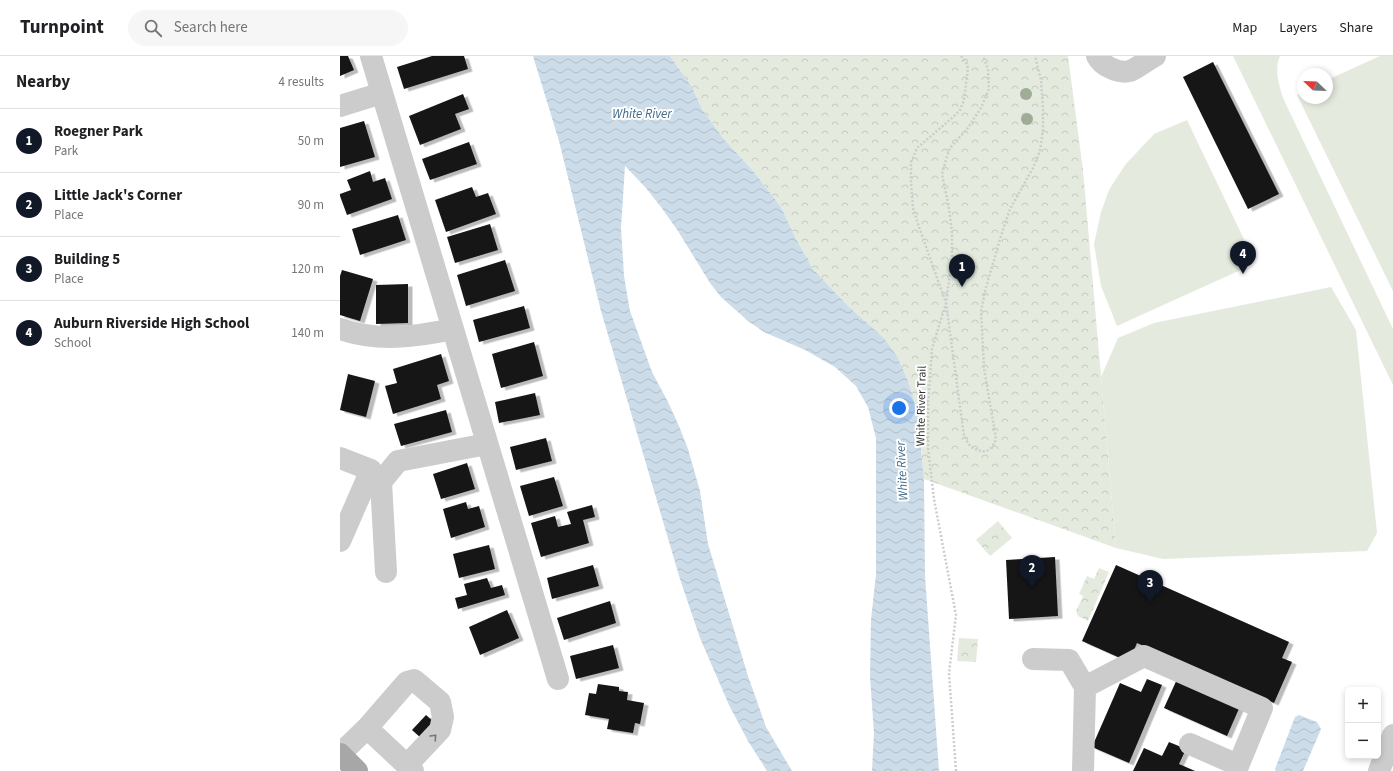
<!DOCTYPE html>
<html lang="en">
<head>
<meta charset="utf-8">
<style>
  :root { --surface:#fff; --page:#f6f6f6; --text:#202124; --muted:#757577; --line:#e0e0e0; --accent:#111827 }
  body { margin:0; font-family:"Source Sans 3",sans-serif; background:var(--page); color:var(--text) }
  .controls { position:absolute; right:12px; bottom:12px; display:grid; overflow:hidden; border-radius:6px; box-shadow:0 2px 6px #0003 }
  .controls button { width:36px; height:36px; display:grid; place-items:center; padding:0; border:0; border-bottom:1px solid var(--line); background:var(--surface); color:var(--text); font:20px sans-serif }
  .compass { position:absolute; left:957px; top:12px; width:36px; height:36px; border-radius:50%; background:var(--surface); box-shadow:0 2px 6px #0003; rotate:293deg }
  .you { position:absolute; left:559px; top:352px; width:14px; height:14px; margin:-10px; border:3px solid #fff; border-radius:50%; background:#1a73e8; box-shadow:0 0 0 6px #1a73e833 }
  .badge { display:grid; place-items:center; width:26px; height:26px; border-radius:50%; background:var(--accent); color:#fff; font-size:13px; font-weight:700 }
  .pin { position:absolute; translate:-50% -33px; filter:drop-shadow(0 1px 2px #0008) }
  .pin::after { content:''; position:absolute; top:21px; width:14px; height:12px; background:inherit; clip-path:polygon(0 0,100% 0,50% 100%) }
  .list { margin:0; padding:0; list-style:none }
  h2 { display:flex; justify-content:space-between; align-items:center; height:52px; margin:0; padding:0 16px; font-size:17px }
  h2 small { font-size:13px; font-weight:400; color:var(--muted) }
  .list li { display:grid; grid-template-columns:26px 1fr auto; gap:12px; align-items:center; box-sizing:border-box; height:64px; padding:0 16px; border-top:1px solid var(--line) }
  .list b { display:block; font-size:15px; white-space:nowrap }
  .list p { margin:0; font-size:13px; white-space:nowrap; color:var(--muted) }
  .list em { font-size:13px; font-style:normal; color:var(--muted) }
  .icon { flex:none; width:22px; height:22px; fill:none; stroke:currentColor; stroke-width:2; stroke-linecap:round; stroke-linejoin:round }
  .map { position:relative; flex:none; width:1053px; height:715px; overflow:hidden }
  header { display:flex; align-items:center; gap:24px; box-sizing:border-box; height:56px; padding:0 20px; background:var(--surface); border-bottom:1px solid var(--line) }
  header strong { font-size:19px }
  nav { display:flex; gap:22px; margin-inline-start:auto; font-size:14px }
  .search { width:280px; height:36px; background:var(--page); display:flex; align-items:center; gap:10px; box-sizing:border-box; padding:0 14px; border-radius:22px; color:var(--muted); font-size:15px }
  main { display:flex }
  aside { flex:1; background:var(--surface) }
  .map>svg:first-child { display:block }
  .green { fill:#e4ebde }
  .park { fill:url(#park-crowns) }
  .water { fill:url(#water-waves) }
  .building { fill:#161616; filter:url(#shadow) }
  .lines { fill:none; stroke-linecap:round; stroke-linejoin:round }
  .path { stroke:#ccc; stroke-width:2.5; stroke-dasharray:2 2; stroke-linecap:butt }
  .minor { stroke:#ccc; stroke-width:22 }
  .major { stroke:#a7a7a7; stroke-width:22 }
  .tree { fill:#9fac96 }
  .oneway { stroke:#767676 }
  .labels { text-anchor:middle; stroke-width:4; stroke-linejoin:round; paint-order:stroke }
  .street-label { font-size:12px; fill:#2f2f2f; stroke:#fff }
  .water-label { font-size:13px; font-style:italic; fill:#436b8b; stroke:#fff }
</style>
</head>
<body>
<header>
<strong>Turnpoint</strong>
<div class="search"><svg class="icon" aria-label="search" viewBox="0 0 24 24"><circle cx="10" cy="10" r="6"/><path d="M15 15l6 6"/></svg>Search here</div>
<nav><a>Map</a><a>Layers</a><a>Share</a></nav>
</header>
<main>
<aside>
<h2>Nearby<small>4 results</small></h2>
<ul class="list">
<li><span class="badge">1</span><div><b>Roegner Park</b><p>Park</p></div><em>50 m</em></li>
<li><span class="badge">2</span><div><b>Little Jack's Corner</b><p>Place</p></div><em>90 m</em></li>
<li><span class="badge">3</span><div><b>Building 5</b><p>Place</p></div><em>120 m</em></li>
<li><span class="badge">4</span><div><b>Auburn Riverside High School</b><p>School</p></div><em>140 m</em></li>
</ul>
</aside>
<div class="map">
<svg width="1053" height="715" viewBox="0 0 1053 715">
  <defs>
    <pattern id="park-crowns" width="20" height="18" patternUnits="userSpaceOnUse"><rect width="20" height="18" fill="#e4ebde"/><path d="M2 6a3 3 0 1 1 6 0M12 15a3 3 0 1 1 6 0" fill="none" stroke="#c4cabf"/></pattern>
    <pattern id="water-waves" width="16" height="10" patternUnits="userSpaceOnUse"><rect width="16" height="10" fill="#ccdce9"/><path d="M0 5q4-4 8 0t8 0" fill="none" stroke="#b0bdc8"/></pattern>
    <filter id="shadow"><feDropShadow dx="4.5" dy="2.5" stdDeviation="0" flood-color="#0004"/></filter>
  </defs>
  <rect width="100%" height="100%" fill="#fff"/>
  <!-- green -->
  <path class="green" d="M893,0H940C934,13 939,29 943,42L1053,273V329Z
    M1040,0H1053V235L957,39L963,36V42H987V24Z
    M847,64L911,198L905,212L777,270L761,230L754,188L761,156L769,134L785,109L814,78Z
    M991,231L1016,274L1037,477L1027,495L823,503L776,492L761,321L778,282L814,267Z"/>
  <!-- park -->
  <path class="park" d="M330,0H728L743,114L776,492L584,423L578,363L573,340L566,320L557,300L544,282L508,250L473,213L456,183L441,151L414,116L383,82L362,53L352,31Z
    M658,465L672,482L650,500L636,484Z
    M759,512L769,516L748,565L738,560L736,555L743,540L739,538L747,520L754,523Z
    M619,582L638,583L636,606L617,605Z"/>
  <!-- water -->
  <path class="water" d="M193,0H330L352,31L362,53L383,82L414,116L441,151L456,183L473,213L508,250L544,282L557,300L566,320L573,340L578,363L584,423L585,520L599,715H532L534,677L530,621L531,564L536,518V382L528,351L516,330L495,311L465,294L424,276L408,265L381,241L370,227L338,175L321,151L306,132L285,110L281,172L284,220L290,255L312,316L328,346L339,370L348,393L360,435L368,488L408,620L426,671L452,715H427L408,685L389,649L360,582L340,523L261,255L219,85Z
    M959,659L977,666L981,673L963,715H936L935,713L955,661Z"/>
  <!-- building -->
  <path class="building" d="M0,0H8L14,14L0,20Z
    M92,0H124L128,13L64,33L57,11Z
    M873,6L939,138L908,153L843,21Z
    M123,38L129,53L115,58L121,73L80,89L69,60Z
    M24,65L35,101L0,111V72Z
    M129,86L137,108L90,124L82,103Z
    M30,115L33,126L45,122L52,143L7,159L0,140V138L11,134L7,124Z
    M132,131L136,141L148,137L156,158L106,176L95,144Z
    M58,159L66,184L20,199L12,173Z
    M150,168L158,194L115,207L107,181Z
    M165,204L175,235L126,250L117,219Z
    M2,214L33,223L20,265L0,259V220Z
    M68,228V267L36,268V229Z
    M184,250L190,272L139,286L133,264Z
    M194,286L203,320L161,332L152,298Z
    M101,298L109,325L97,329L101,343L53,358L45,330L57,327L53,313Z
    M8,318L35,325L26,361L0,354Z
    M195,337L200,359L159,367L155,346Z
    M106,354L112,376L61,390L54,368Z
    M206,382L212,405L176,414L170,391Z
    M127,407L135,433L101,443L93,418Z
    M214,421L223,450L189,460L180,430Z
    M126,446L128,453L139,450L145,471L111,482L103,453Z
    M252,449L255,461L243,464L249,487L201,501L191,467L215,460L218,471L231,468L227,456Z
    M149,489L155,513L119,522L113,498Z
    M715,501L718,560L669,563L666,504Z
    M253,509L259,530L212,543L207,522Z
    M776,509L949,586L942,602L952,606L934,647L797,587L789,606L742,585Z
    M147,522L151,532L162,529L165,539L118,553L115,542L127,539L124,528Z
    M270,545L276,567L224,584L217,562Z
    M167,554L179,582L140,599L129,571Z
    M273,589L279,612L236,623L230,600Z
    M838,621L901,648L887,680L824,652Z
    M807,623L822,629L789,707L752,691L780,627L801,636Z
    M258,628L279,631V635L288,636L287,644L304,647L300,668L295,667L293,677L267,673L269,663L245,659L249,637L256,638Z
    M86,659L95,667L81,682L72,674Z
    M829,686L846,693L839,708L855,715H793L804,692L822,700Z"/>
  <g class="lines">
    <!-- path -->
    <path class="path" d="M621,0L626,6L628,12L624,44L620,54L611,63L577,92L571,106V126L573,152L579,171L606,247L624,380C626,383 628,388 631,390C642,399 652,396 656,383L644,312L641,256L645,235L661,180L670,153L693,112L700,95L703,74V53L701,24L695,0
      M616,715L609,617L616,559L594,443L588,392V348L592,293L606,247L612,202V177L609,152L602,118L607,100L610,92L627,73L641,52L649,33L648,13L643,0"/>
    <!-- minor -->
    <path class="minor" d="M31,0L218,623
      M757,0C762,10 779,18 790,15C798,12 807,4 815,0
      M0,50L42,37
      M0,273C37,286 75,281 113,273
      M0,402L31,414L0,485
      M46,516L41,426L58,405L147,388
      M693,603L729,604L745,631L804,600L922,652L896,715
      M27,672L67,626L74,624L100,646L103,661L100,674L67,709
      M850,688L898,709
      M0,698L27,672L73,715
      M743,715L745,631
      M1039,715L1053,679"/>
    <!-- major -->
    <path class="major" d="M0,698L17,715"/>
  </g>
  <!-- trees -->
  <g class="tree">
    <circle cx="686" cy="38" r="6"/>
    <circle cx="687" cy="63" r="6"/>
  </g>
  <!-- one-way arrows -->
  <defs><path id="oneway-chevron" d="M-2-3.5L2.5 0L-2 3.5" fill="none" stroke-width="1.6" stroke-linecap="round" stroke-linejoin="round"/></defs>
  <use class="oneway" href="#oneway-chevron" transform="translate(94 681) rotate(-47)"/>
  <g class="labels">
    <!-- street labels -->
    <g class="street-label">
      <text transform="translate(581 350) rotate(-89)" y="4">White River Trail</text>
    </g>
    <!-- water labels -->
    <g class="water-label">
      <text x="302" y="62">White River</text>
      <text transform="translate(561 415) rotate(-93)" y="5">White River</text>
    </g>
  </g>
</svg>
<div class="controls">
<button>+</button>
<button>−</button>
</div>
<svg class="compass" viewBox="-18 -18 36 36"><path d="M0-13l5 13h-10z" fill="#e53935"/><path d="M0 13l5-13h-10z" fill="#757577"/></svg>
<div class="you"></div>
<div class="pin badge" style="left:622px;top:231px">1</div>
<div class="pin badge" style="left:692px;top:532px">2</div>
<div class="pin badge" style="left:810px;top:547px">3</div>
<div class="pin badge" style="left:903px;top:218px">4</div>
</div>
</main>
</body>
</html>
